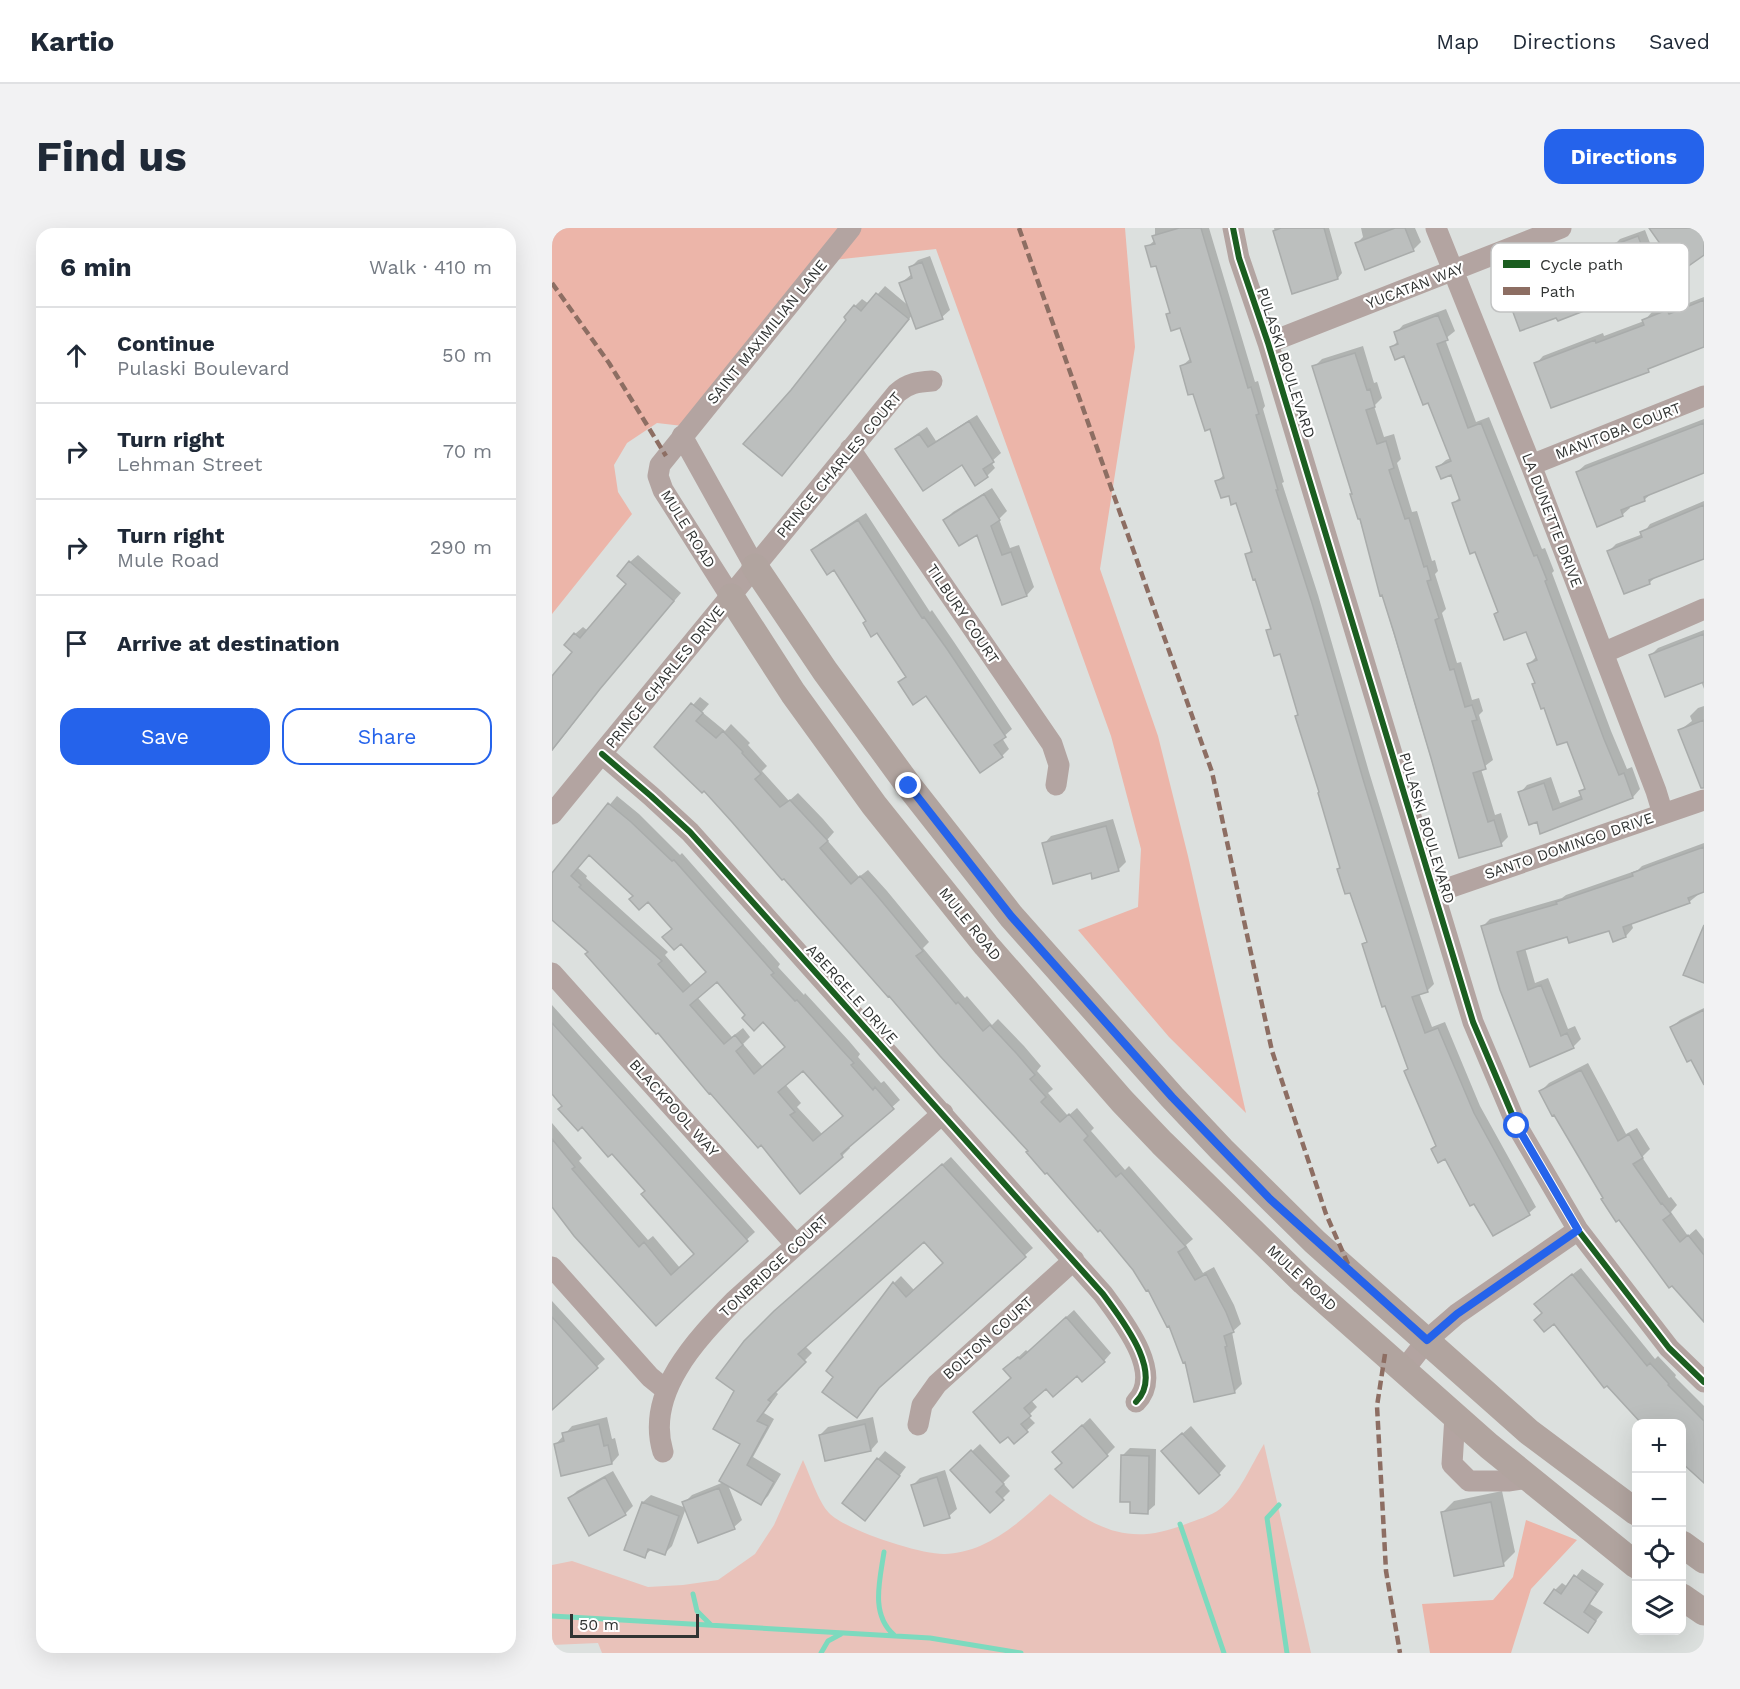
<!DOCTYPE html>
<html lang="en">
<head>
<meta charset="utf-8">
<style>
  :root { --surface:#fff; --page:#f2f2f3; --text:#1f2937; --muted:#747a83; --line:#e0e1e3; --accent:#2563eb }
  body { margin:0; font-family:"Work Sans",sans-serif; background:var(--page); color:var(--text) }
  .controls { position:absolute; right:18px; bottom:18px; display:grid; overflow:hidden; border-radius:12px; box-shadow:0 6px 24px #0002 }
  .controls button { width:54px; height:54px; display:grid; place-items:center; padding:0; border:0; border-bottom:2px solid var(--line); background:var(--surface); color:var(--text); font:30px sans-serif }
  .scale { position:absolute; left:18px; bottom:15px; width:129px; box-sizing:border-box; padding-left:6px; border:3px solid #313433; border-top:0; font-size:16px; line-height:21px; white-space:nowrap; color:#313433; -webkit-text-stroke:4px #fff; paint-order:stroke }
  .stop { position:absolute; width:18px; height:18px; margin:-14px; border:4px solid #2563eb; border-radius:50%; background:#fff }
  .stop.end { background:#2563eb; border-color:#fff; box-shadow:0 2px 6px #0008 }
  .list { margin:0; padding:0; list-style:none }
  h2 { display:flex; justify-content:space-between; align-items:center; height:78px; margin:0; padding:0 24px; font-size:26px }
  h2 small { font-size:20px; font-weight:400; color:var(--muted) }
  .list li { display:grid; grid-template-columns:39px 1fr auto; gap:18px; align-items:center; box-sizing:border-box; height:96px; padding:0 24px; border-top:2px solid var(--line) }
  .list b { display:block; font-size:22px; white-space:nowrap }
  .list p { margin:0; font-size:20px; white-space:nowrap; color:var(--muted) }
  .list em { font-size:20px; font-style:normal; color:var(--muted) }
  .actions { display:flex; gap:12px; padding:18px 24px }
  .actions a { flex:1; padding:14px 0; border:2px solid var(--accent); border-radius:18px; text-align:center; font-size:21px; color:var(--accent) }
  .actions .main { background:var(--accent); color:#fff }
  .icon { flex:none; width:33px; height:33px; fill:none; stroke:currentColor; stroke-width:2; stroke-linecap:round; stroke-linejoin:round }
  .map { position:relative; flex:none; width:1152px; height:1425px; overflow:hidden; border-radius:18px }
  header { display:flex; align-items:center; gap:36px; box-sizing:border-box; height:84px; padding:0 30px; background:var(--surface); border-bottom:2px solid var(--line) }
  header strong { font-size:28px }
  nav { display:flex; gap:33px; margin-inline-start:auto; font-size:21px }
  .intro { display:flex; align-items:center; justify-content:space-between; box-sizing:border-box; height:144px; padding:0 36px }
  h1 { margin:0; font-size:42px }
  .button { padding:15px 27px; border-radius:18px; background:var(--accent); color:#fff; font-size:21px; font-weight:700 }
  main { display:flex; gap:36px; padding:0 36px }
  aside { flex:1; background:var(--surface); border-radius:18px; box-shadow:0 6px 24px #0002 }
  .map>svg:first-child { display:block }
  .green { fill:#e9c2ba }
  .forest { fill:#ecb5a9 }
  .shadow { fill:#0003; fill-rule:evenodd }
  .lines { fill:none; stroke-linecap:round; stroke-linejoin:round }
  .stream { stroke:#7cdabe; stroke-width:5 }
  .building { fill:#bcbfbe; stroke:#a9acab; stroke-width:1.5; fill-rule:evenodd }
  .minor { stroke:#b3a4a1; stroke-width:21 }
  .major { stroke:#b1a49f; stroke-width:27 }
  .quiet { stroke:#8d6e63; stroke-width:4.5; stroke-dasharray:9 4.5; stroke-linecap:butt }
  .cycleway-casing { stroke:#fff; stroke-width:10 }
  .cycleway { stroke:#1b5e20; stroke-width:6 }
  .route { stroke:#2563eb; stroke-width:8 }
  .labels { text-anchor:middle; stroke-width:4.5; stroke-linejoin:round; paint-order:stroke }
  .street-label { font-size:15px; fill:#313433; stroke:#fff }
  .key { fill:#fff; stroke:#c1c2c2; stroke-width:1.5 }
  .key-label { font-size:16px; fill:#313433 }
</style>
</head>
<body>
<header>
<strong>Kartio</strong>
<nav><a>Map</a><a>Directions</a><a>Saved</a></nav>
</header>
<div class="intro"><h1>Find us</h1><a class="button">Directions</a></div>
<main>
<aside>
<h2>6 min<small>Walk · 410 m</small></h2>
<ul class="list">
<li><svg class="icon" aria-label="ahead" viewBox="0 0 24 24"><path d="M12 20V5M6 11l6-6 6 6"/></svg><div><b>Continue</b><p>Pulaski Boulevard</p></div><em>50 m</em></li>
<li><svg class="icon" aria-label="right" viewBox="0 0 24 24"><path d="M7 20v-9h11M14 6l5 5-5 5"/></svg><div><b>Turn right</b><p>Lehman Street</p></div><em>70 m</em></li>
<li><svg class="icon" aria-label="right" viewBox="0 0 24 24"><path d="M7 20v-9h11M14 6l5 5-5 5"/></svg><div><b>Turn right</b><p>Mule Road</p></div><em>290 m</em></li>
<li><svg class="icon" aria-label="arrive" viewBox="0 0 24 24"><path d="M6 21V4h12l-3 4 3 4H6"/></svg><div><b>Arrive at destination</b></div></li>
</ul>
<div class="actions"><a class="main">Save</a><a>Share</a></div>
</aside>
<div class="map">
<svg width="1152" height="1425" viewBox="0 0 1152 1425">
  <rect width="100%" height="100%" fill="#dce0de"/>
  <!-- green -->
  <path class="green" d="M712,1216L759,1425H50L46,1415L0,1417V1337L20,1333L96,1359L131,1357L166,1352L203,1326L222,1297L251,1232C258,1247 266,1273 277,1285C293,1302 370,1327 393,1326C403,1326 419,1322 428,1318C456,1306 476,1286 498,1266C545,1301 576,1319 634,1296C644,1292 659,1288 668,1281C688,1266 699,1237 712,1216Z"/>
  <!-- forest -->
  <path class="forest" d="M0,0H573L583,119L548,341L606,508L636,628L694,885L617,809L526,702L586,679L589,621L559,508L384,21L281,32L148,200L105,195L75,215L62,237L66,264L80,286L0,386Z
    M974,1292L1025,1312L979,1361L959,1425H878L870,1376L941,1372L961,1349Z"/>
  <!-- shadow -->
  <path class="shadow" d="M603,0H657L703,154L706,153L713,178L711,181L732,254L730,255L766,367L817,544L882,756L875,763L867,765L880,799L893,794L928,878L984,979L977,985L942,1006L885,917L853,843L857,840L811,717L816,712L789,639L729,424L716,403L720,399L695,327L700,321L685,273L665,253L672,247L659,199L630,138L639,130L629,99L616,86L619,83L605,36L595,19L603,12Z
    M722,0H777L790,45L786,50L741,64Z
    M809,0H863L869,14L861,22L804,16L811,9Z
    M1093,2L1110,46L1103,54L954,61L961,53L1065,14L1068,11Z
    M378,28L398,82L390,89L365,99L361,86L237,239L240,163L296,91L303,78L310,71L317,76L333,58L358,79L349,55L360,46L358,40L366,32Z
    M1152,69V117L1101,137L1096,142L984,136L991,128L1051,105L1052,108L1092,93L1100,84L1123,75L1124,80Z
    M894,81L903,103L893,111L924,194L937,189L990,321L993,320L1002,343L1000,345L1059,503L1075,541L1080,539L1088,561L1081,569L986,592L968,565L975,557L999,549L1008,575L1030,567L1029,563L1033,559L1015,512L984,454L977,436L985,428L975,402L943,386L947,383L924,322L902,275L909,268L900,245L886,239L894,232L899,230L877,173L853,126L840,119L846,113L844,105L851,97Z
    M811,118L822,155L825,154L830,170L822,178L832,209L842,206L849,231L845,235L860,284L865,283L880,333L883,332L886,343L883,346L894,381L890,385L905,435L909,434L920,472L927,470L931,483L927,487L941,532L929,541L943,587L949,585L956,609L949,616L908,628L762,139L770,131Z
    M425,187L449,225L439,234L443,240L435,248L411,235L345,221L353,214L375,199L384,213Z
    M1152,191V244L1100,265L1092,272L1077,278L1078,280L1070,287L1025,244L1033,237Z
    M440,260L455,283L447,291L458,320L467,317L482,359L475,367L425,305L393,292L401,284Z
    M1152,273V329L1105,348L1097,355L1057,323L1064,316L1091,306L1098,296Z
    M314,285L378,384L380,382L402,414L460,501L450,510L457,521L450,528L374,466L348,454L355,447L326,403L316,393L282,340L260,323L268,315Z
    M86,327L129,365L55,452L0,523V450L22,424L23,406L31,399L36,403L76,355L78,334Z
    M1152,402V461L1149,453L1098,428L1106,420Z
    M148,469L157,476L150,484L173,503L179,496L198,515L196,517L215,538L210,543L237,573L246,565L271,591L282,604L275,612L307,649L316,642L335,663L377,714L371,720L413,770L415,768L440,797L446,791L472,818L489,838L485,843L501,861L496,865L516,888L525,880L542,900L539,903L573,942L577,938L641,1011L634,1017L651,1045L662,1039L682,1077L689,1096L680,1104L690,1156L683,1163L617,1095L597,1060L548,1000L337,766L152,561L104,519Z
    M1152,478V541L1128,502L1140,493L1138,488L1146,480Z
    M65,568L87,586L128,627L130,625L228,736L226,739L252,767L253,765L297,813L308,826L306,829L329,855L332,853L348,872L296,918L298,920L290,928L248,964L209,915L38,724L0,690V646ZM37,626L82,668L96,672L155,743L139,757L113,727L116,724L34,650L35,648L26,640ZM165,752L195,787L211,792L235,818L211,839L191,816L198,809L191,800L180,809L145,769ZM251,841L292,887L270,906L245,879L249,875L233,856Z
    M561,591L574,634L566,642L540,644L492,616L499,608Z
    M1152,615V662L1137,674L1079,694L1081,700L1074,708L1058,701L1016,707L973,720L983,755L996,750L1016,801L1023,798L1029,811L1021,819L979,837L931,698L938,691L1010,670L1014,667L1086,642L1090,638Z
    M0,777L203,1004L104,1096L0,978V895L30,930L27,933L96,1012L101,1008L128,1040L144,1026L95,963L60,923L0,864Z
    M1152,780V854L1120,799L1128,792Z
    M1036,835L1074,906L1085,900L1098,921L1090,929L1117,970L1119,969L1125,977L1119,984L1136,1008L1144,1001L1152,1011V1092L1053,970L989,863L997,855Z
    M399,929L481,1020L332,1153L305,1188L342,1055L349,1048L362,1062L392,1035L373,1012L253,1118L260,1125L223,1163L226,1166L212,1185L222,1191L201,1229L229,1246L216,1268L209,1275L176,1257L190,1292L182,1299L147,1313L132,1275L140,1267L172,1254L190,1215L232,1075Z
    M1029,1040L1103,1131L1106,1128L1124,1147L1123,1149L1152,1178V1253L1130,1233V1196L991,1085L992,1068Z
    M0,1073L53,1131L3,1177L0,1173Z
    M522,1082L559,1125L552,1133L494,1159L479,1172L485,1179L476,1188L483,1195L462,1214L461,1134L474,1122L476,1124Z
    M55,1189L60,1211L63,1210L67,1227L60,1235L4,1216L20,1198Z
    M321,1189L326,1214L319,1222L268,1207L276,1199Z
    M538,1190L563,1219L555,1227L512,1234L510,1216Z
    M639,1198L674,1238L667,1246L619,1216Z
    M428,1216L458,1248L451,1255L458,1263L439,1282L400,1242Z
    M578,1220L604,1221L603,1277L595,1284L580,1273L570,1228Z
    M333,1223L354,1239L320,1284L326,1231Z
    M393,1242L405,1281L397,1288L373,1296L360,1258L368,1250Z
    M61,1243L81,1278L73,1286L37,1306L17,1271L25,1263Z
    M950,1263L963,1324L951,1336L891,1284L902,1273Z
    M99,1267L134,1280L120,1318L112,1326L100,1321L92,1328L91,1274Z
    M1030,1341L1052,1356L1038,1376L1051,1384L1036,1403L1003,1362L1010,1355L1016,1359Z"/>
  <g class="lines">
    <!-- stream -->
    <path class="stream" d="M727,1277L715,1290L735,1425
      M628,1296L672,1425
      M332,1324C328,1352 318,1386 342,1407
      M141,1366L145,1383L159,1397
      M0,1388L378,1410L469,1425
      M269,1425L276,1413L289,1406"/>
  </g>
  <!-- building -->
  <path class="building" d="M627,0H649L696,160L699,159L707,186L704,187L726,262H724L760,375L811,551L876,764L860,769L873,805L886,800L922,885L978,987L941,1008L922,976L918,978L893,931L886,935L879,921L884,918L852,843L856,841L833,778L830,779L810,716L815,714L798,665L793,666L785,641L788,640L766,565L767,564L743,488L746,487L728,426L722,428L714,402L719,401L703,351L701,352L693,326L700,324L684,275L679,277L677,268L669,270L663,253L672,250L658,201L653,203L641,166L636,167L628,138L639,134L628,100L619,103L614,86L618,85L604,38L599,39L593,18L603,16L600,8Z
    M729,0H772L786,51L740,66L721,3Z
    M843,0H853L862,23L813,42L803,15Z
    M1097,0H1152V27L1128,44Z
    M1086,8L1104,55L1006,93L1004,90L968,103L952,60L1060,20L1059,18Z
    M370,34L391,91L364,101L347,55L360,50L357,39Z
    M324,65L357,91L230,248L191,216L239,162L294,92L292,89L302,77L309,83Z
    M1152,72V119L1096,141L1097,144L999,180L982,135L1043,112L1044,115L1092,97L1090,92L1115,82L1117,86Z
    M886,87L896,112L885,116L916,200L929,195L982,328L985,327L995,352L993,353L1052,511L1067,547L1072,545L1081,570L988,606L985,594L977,597L966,564L992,555L1001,582L1030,571L1027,563L1033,561L1015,514L1005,517L992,480L989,481L980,456L983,455L975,436L985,432L974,404L952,412L942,386L946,384L923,324L918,326L900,275L908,272L899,247L889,251L884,239L899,233L876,175L871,177L852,128L843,132L838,119L846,116L842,104Z
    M803,125L815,162L818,161L823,179L814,182L825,216L834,213L842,240L837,242L853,291L857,290L872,339L875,338L879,352L875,353L887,390L883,392L898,442L902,441L913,479L920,477L925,492L920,493L934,541L921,545L936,594L942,592L950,618L907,630L879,530L842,405L830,367L828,368L808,291H806L798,266H800L760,138Z
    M417,193L442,234L431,241L436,249L423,258L410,237L371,263L343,221L367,206L376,219Z
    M1152,195V245L1092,269L1093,273L1069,282L1071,288L1045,299L1024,244Z
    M432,266L448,292L439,298L450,327L459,324L475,368L450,377L425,307L407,318L391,292Z
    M1152,277V331L1097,352L1098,356L1072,366L1055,323L1090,309L1088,304Z
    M306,292L370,390L372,389L395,421L454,509L442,517L451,529L428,545L374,468L361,477L346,454L354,449L325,405L319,409L311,395L314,393L282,342L275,347L259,322Z
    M77,333L122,373L48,461L0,522V448L20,424L12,417L22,405L28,410L74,356L65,348Z
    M1152,406V454L1113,469L1097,427Z
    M139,475L151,485L144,493L164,510L171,503L191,524L190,525L209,546L203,551L228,579L238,572L263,599L276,613L268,620L299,656L308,648L327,670L371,723L364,728L404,776L406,774L431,803L438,797L465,826L483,847L478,851L494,869L489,874L508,894L517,886L536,908L532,912L564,949L569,945L634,1019L626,1024L643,1052L654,1046L674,1084L682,1104L672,1108L675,1118L673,1119L683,1165L642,1174L633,1134L631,1135L617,1098L615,1099L596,1062L594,1063L581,1042L548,1002L546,1004L495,945L493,946L474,924L476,923L388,828L337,768L336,769L232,651L230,652L180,594L152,563L150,565L102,519Z
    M1152,492V560H1149L1126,502Z
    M56,575L79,594L120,633L122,632L222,745L219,747L243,773L245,772L289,821L302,835L299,837L321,862L323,859L342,881L289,926L291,929L248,966L209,917L206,920L158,865L157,866L106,805L104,806L33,726L36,724L0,692V645ZM37,627L81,668L77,671L87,682L96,674L120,701L110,709L122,722L129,716L154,744L131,764L106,736L110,733L27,659L29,657L19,648ZM165,754L193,787L190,790L202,803L211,794L233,819L202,846L184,823L191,817L183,807L172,816L138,777ZM251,843L291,888L261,913L238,887L243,884L226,864Z
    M554,598L567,643L540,651L539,645L501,656L490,615Z
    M1152,619V664L1136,670L1138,675L1071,699L1074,709L1061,714L1057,703L1017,715L1015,709L965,724L976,762L989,757L1009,808L1015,805L1022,820L978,839L948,762L929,698L1005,676L1004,674L1081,648L1080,645L1104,636Z
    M1152,697V755L1131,747Z
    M1152,782V857L1139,832L1135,834L1118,799Z
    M0,795L196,1013L104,1098L22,1008L0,979V911L23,939L20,941L87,1019L92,1014L119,1047L142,1026L89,966L93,963L60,926L56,929L30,899L26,903L6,881L10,878L0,866Z
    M1029,842L1066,913L1077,906L1091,930L1081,936L1109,976L1110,975L1119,986L1111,992L1128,1014L1136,1007L1152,1027V1094L1120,1058L1117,1060L1067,992L1064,994L1049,971L1051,970L1002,887L1000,888L987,863Z
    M390,936L474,1029L327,1160L305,1190L270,1164L281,1149L274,1143L341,1054L354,1069L391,1035L372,1014L246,1126L254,1134L216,1172L219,1174L205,1193L216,1198L195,1237L222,1254L209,1277L167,1253L188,1216L161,1201L182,1163L164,1150L192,1113L222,1083Z
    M1020,1046L1095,1138L1098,1135L1117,1156L1116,1157L1152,1193V1255L1130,1235V1196H1090L1055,1158L1052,1160L1002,1096L992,1104L982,1092L990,1085L982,1076Z
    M0,1089L46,1140L0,1182Z
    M514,1089L553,1134L530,1154L525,1148L501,1169L494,1161L472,1180L479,1188L469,1196L476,1204L462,1216L456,1209L448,1215L421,1184L459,1150L451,1141L466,1129L468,1131Z
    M47,1196L52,1218L56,1217L60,1236L9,1248L2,1216L12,1213L10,1205Z
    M313,1196L319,1223L273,1233L267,1207Z
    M530,1197L556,1228L521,1260L503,1241L510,1235L500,1224Z
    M630,1205L668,1247L647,1266L609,1223Z
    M419,1222L452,1256L444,1264L452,1272L438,1285L398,1242Z
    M569,1227L597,1228L596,1286L578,1285V1274H568Z
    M325,1230L348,1248L313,1293L290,1275Z
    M53,1249L74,1287L37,1308L16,1270Z
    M385,1249L398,1290L372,1298L359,1257Z
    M167,1260L183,1301L146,1315L130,1274Z
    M90,1274L127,1288L113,1327L96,1321L93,1330L72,1322Z
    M939,1274L952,1338L902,1348L889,1284Z
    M1022,1347L1045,1364L1032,1384L1044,1393L1036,1405L992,1375L1002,1361L1009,1366Z"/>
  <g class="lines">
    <!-- minor -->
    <path class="minor" d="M681,0L687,30L716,115L921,794L965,898L1026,1002L1117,1120L1152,1154
      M884,0L979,237L1104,563L1111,586
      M716,115L1009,0
      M130,208L203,339
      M298,221L500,516L507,537L504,557
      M979,237L1152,168
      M179,369L111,262L106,248L108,237L299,0
      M1051,425L1152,381
      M50,526L99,568L138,604L551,1066C570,1092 613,1145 584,1174
      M0,586L345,165C356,155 366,154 380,153
      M882,665L1152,572
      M0,745L244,1017
      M0,1039L98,1149L114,1162
      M851,1143L875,1112L905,1086L1026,1002
      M903,1188L900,1236L917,1253H956L976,1250
      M366,1197L370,1177L385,1156L522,1032
      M111,1224C93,1165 144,1112 182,1073L391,885"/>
    <!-- major -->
    <path class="major" d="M203,339L273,443L357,558L459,688L620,869L670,922L763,1014L977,1204L1084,1284
      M179,369L241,465L322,577L434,717L570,873L610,915L752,1054L937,1218L1084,1337
      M1130,1316L1152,1332
      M1130,1369L1152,1384"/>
    <!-- quiet -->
    <path class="quiet" d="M467,0L660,544L720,823L774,986L800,1045
      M0,55L57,135L114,228
      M833,1126L825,1178L834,1343L848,1425"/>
    <defs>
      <path id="cycleway" d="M681,0L687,30L716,115L921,794L965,898L1026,1002L1117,1120L1152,1154
        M50,526L99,568L138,604L551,1066C570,1092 613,1145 584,1174"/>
    </defs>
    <!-- cycleway casing -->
    <use href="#cycleway" class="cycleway-casing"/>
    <!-- cycleway -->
    <use href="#cycleway" class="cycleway"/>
  </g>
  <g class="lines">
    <!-- route -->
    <path class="route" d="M357,558L459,688L620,869L718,971L875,1112L905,1086L1026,1002L965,898"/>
  </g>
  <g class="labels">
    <!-- street labels -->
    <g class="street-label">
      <text transform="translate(863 58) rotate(-21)" y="5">YUCATAN WAY</text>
      <text transform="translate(215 104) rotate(-51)" y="5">SAINT MAXIMILIAN LANE</text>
      <text transform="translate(734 135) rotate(72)" y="5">PULASKI BOULEVARD</text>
      <text transform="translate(1066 203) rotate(-21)" y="5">MANITOBA COURT</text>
      <text transform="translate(287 237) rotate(-50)" y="5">PRINCE CHARLES COURT</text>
      <text transform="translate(1000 292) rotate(69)" y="5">LA DUNETTE DRIVE</text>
      <text transform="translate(136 301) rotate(58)" y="5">MULE ROAD</text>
      <text transform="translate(411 386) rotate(56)" y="5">TILBURY COURT</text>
      <text transform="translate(113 449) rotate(-51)" y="5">PRINCE CHARLES DRIVE</text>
      <text transform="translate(875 600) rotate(73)" y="5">PULASKI BOULEVARD</text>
      <text transform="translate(1017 618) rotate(-19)" y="5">SANTO DOMINGO DRIVE</text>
      <text transform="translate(418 696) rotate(51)" y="5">MULE ROAD</text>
      <text transform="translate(300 766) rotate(48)" y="5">ABERGELE DRIVE</text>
      <text transform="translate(122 880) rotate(48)" y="5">BLACKPOOL WAY</text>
      <text transform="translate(222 1038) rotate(-43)" y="5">TONBRIDGE COURT</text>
      <text transform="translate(750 1050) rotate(43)" y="5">MULE ROAD</text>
      <text transform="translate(436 1110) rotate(-42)" y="5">BOLTON COURT</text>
    </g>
  </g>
  <!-- legend -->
  <rect x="939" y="15" width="198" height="69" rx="9" class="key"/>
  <rect x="951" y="32" width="27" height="8" fill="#1b5e20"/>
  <rect x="951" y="59" width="27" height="8" fill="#8d6e63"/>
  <g class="key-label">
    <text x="988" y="42">Cycle path</text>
    <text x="988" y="69">Path</text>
  </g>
</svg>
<div class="controls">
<button>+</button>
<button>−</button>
<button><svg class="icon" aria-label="locate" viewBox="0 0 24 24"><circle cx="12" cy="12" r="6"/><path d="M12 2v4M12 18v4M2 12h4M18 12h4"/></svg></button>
<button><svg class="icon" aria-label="layers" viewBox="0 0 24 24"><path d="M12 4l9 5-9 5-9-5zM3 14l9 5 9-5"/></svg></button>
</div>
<div class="scale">50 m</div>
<div class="stop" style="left:965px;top:898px"></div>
<div class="stop end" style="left:357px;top:558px"></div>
</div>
</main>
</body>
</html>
